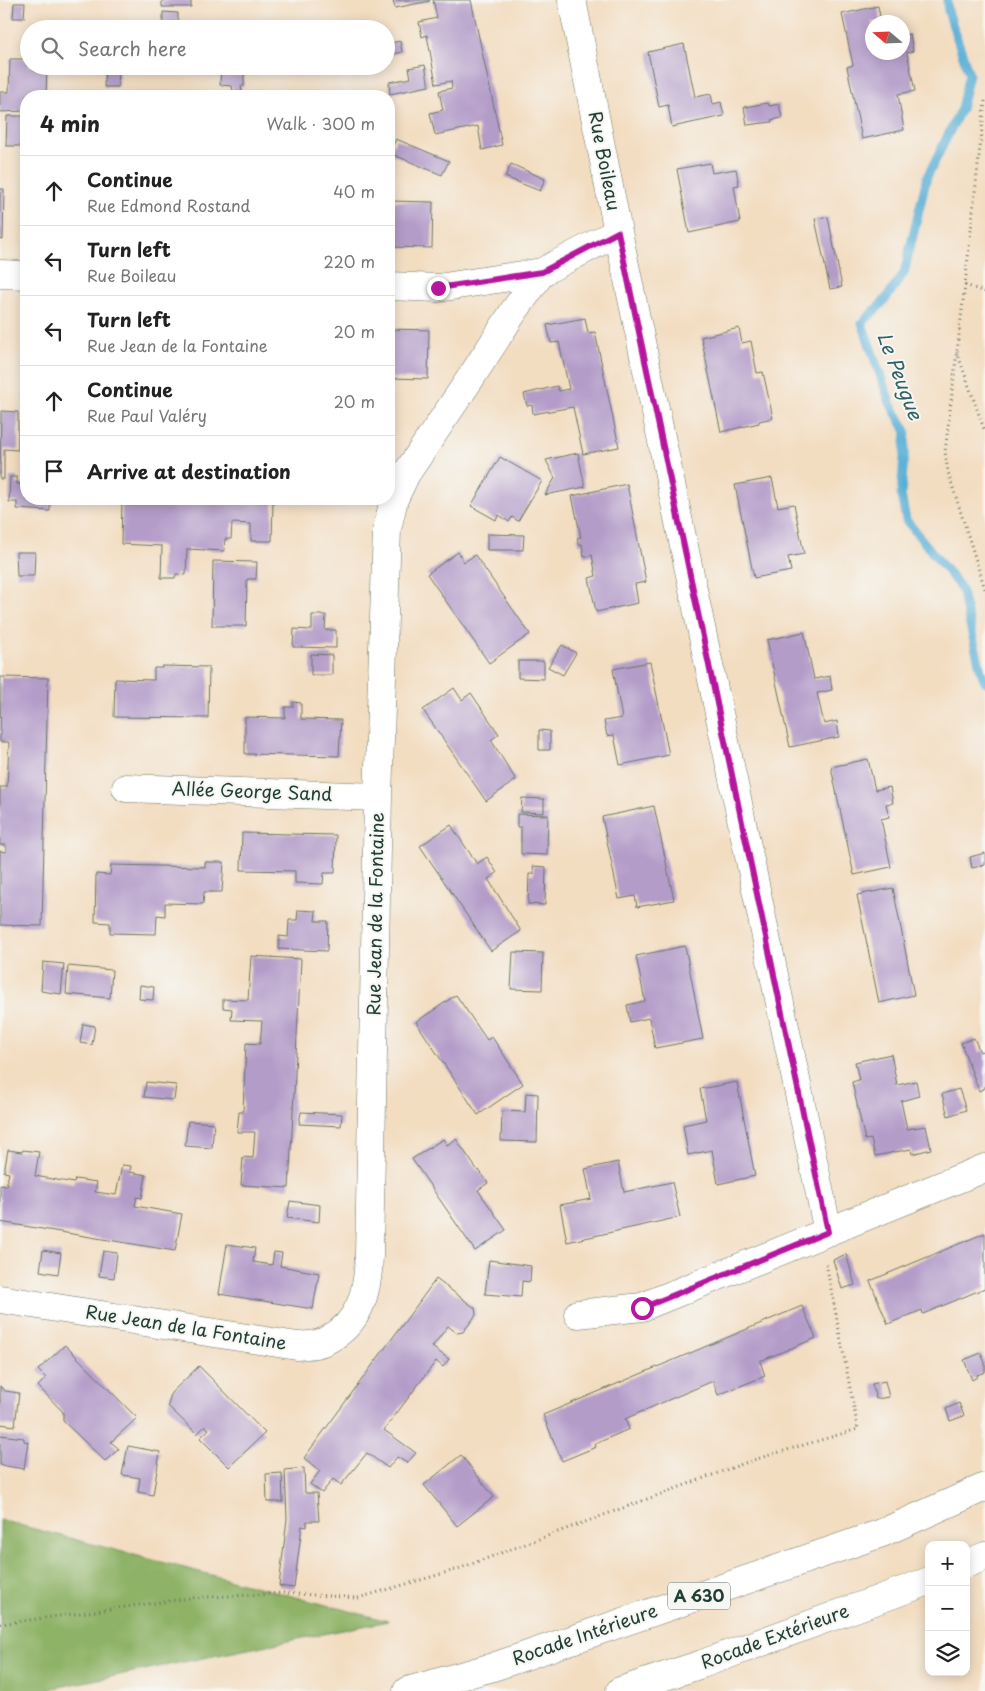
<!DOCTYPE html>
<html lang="en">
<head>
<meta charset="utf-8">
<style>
  :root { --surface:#fff; --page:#f2f2f2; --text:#222; --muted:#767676; --line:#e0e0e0 }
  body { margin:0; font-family:"Playpen Sans",sans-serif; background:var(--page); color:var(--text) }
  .controls { position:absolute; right:15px; bottom:15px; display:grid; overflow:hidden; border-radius:10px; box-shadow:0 2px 12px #0003 }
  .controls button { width:45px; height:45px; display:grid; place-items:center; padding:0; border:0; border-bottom:1px solid var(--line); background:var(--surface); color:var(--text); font:25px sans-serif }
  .compass { position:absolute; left:865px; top:15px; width:45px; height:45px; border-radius:50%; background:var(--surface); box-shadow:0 2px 12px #0003; rotate:289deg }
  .stop { position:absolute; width:15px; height:15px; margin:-11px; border:4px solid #b5179e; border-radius:50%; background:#fff }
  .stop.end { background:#b5179e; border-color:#fff; box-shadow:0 1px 5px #0008 }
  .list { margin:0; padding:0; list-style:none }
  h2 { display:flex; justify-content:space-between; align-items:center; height:65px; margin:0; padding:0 20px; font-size:21px }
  h2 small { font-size:16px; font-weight:400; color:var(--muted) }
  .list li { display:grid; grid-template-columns:32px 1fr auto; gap:15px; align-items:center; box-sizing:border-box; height:70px; padding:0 20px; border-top:1px solid var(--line) }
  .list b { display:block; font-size:19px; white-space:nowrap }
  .list p { margin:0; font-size:16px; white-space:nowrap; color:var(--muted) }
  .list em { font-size:16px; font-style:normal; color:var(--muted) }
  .icon { flex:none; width:28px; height:28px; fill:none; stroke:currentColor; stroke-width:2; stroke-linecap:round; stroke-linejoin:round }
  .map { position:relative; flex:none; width:985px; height:1691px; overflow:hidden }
  .search { position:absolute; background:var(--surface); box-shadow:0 2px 12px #0003; left:20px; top:20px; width:375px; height:55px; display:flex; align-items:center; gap:12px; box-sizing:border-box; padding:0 18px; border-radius:28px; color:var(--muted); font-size:19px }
  .panel { position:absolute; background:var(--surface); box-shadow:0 2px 12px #0003; left:20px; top:90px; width:375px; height:415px; border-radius:20px }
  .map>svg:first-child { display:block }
  .forest { fill:#8eb266; stroke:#56784d }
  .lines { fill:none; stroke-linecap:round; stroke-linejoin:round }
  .stream { stroke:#59afd6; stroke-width:9 }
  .building { fill:#b49cc9 }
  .minor-casing { stroke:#697565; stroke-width:29 }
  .highway-casing { stroke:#697565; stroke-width:29 }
  .path { stroke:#697565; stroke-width:3; stroke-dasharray:1 4; stroke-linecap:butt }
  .minor { stroke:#fff; stroke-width:28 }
  .highway { stroke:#fff; stroke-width:28 }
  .route { stroke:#b5179e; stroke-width:6 }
  .labels { text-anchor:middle; stroke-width:4; stroke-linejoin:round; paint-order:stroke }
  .shield { fill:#f6f6f2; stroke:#60746d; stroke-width:1 }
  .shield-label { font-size:16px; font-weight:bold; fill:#1f3d34 }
  .street-label { font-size:18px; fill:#1f3d34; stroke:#f6f6f2 }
  .water-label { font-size:19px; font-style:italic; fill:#305f65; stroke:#f6f6f2 }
</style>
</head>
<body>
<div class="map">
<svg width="985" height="1691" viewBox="0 0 985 1691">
  <rect width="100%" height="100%" fill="#f6f6f2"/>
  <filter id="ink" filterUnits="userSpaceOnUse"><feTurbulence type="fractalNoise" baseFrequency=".02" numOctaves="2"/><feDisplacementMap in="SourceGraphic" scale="10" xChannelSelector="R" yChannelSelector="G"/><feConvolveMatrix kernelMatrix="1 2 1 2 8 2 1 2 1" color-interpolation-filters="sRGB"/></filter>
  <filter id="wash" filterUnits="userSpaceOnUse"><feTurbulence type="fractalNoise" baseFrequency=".0096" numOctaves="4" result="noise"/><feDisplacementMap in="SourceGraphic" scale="20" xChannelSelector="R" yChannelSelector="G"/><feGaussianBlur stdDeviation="1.12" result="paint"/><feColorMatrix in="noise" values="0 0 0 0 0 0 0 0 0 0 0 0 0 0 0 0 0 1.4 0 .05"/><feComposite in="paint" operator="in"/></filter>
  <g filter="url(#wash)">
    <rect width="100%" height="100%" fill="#f3ddc1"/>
    <!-- forest -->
    <path class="forest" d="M0,1520L388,1621L39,1691H0Z"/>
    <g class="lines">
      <!-- stream -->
      <path class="stream" d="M947,0L948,11L969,74L961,109L927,177L904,273L885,300L862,323L890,403L906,431L901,495L906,520L961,588L981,671L985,682"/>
    </g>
    <g id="blocks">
      <!-- building -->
      <path class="building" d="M162,0H191V7H162Z
        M393,0H430V1L395,8Z
        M433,0H471L502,145L482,150L478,126L435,135L430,113L443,110L439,91L452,88L451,81L436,84L427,35L422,37L419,22L437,18Z
        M14,3H25L24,18H13Z
        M878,6L881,22H872V52H902V35L910,34L913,51L907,53L915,91L898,94L904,130L862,139L847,67L853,65L842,14Z
        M163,12L178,13V28L163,27Z
        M400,41L402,52L386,56V44Z
        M684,44L695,97L711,94L713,104L721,102L724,116L672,127L668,105L659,107L648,52Z
        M10,59H29V66H47L46,96H26V140H23V146H6L7,116H24V111L0,112V92H9Z
        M425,65L429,86L390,94L389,82L411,78L409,68Z
        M221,66H244V86H241L242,92L233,91L232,86L220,85Z
        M105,68L119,69L118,87H104Z
        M768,103L769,106L779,104L782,118L771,120L772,122L747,125L744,107Z
        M396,139L449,161L442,175L389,153Z
        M710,163L712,173L736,169L739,185L734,186L740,222L689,233L677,169Z
        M511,164L545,179L540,191L505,177Z
        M0,189H4L3,240L0,239Z
        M389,201L433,202L432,248L389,247Z
        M828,217L842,287L830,289L815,219Z
        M585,318L588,333L595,332L619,447L583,454L573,407L533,414L532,405L527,406L524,394L557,386L559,391L569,389L559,342L551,343L547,325Z
        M739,328L742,343L751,341L757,373L763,372L773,418L759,421V423L721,432L701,337Z
        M389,329L429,330L428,379L389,378Z
        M1,411L18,412V450L4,449V479H0Z
        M578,453L585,487L545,495L555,478L546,460Z
        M500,457L542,481L518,521L512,517L509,522L499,515L496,520L471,506Z
        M10,477H17V484H26V499H50V511L17,509V502H9Z
        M772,478L778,507L794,504L804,554L788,557L791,571L754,578L735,485Z
        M627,484L646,582L635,584L638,603L596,612L589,578L596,576L592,555L584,557L582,544H579L577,538L581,537L572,496Z
        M122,499L273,502L272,541H251V524L232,523L231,539H225L224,551L187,549L186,575L176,574L175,578H161L162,546L121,544Z
        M487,534L524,535L523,550H487Z
        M16,552H35L34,576H17Z
        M458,552L464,562L475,555L530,634L489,663L427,574Z
        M213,561L257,562L256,579H247L246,626H212Z
        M312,615H326L325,630H336V648L293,647L294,629L312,630Z
        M804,632L814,679L830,676L832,690L817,693L824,724L837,721L839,737L790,747L767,640Z
        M562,645L576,653L563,675L548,667Z
        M311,654L332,655V675H311Z
        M518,661H544V679L518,678Z
        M650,662L669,755L620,765L614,735L607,736L604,721L622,718L613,669Z
        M162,666L209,667L208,718L114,717L115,679L154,680V668H162Z
        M1,677L48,678L42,926L0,925V851L6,852V845H0V787H7L9,742H0Z
        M454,688L462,700L471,693L490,721L499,734L491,740L516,780L486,801L423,710Z
        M293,702L301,703V719L341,720L339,756L245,754V717L285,718V707H293Z
        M539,730L550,731V750H539Z
        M868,759L875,790L890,787L893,803L886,804L889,817L881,819L891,867L854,875L831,767Z
        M522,798L544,799V813L521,812Z
        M654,806L674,900L637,907L635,896L619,899L602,817Z
        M517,814L548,815L547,855L521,854V827H517Z
        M451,825L477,864L487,857L497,873L488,879L521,931L491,951L420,846Z
        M242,833L336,835L335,873H324L323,884L295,883V871L241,870Z
        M985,853V865L972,868L970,857Z
        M205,862H224L222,892H204L203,904L165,903V916L157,915L156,934L110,933V923L95,922L96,874L110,875L111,865L205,867Z
        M533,866L546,867L545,905L528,904L529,874H534Z
        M893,888L914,995L879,1003L857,895Z
        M298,910L316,911L315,921H328L327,951L279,949V936L288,937L289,920H297Z
        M685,946L703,1039L655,1048L649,1018L630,1022L627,1005L645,1001L636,956Z
        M513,952L543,953L542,990L511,989Z
        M251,956L301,959L289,1188L241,1185L243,1157L253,1158L255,1132H237L239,1112H243L246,1043L260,1044L262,1021L231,1020L232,1009L223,1008V999L248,1000Z
        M43,962L64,964L61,994L41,991Z
        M68,966L112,970L110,998L66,994Z
        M140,985L154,987L153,1000L139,999Z
        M456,995L487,1040L492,1037L523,1084L478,1115L416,1022Z
        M83,1024L95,1026L92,1045L80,1043Z
        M974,1038L980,1052L985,1050V1088L979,1091L961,1043Z
        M891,1054L897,1085L916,1081L919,1096L901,1101L907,1129L926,1126L931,1149L912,1154L911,1149L875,1156L871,1139L865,1140L852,1082L859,1080L855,1062Z
        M146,1082L176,1085L174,1100L144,1097Z
        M737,1082L755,1176L718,1184L712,1150L688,1155L683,1125L706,1120L700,1089Z
        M959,1089L966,1110L948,1116L942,1094Z
        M526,1093L538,1094L537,1142L501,1141L502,1111L525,1112Z
        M301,1112L342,1114L341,1126L299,1124Z
        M188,1121L214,1123L212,1148L185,1146Z
        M443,1139L447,1145L456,1139L478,1171L479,1170L488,1183L478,1190L506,1230L475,1251L412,1159Z
        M8,1150L22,1152L23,1150L39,1152L35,1176L74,1183L75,1179L97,1182L95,1192L116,1195L122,1165L131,1166L130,1172L146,1175L142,1198L137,1197L135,1206L182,1214L175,1251L0,1222V1185L6,1186L9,1173L4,1172Z
        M618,1162L624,1192L672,1182L680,1217L567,1242L560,1205L591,1199L585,1169Z
        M290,1201L320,1205L319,1222L287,1218Z
        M985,1233V1288L923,1314L922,1310L888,1324L870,1281Z
        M227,1244L255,1248L253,1262L272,1265L274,1252L282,1253L280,1266L319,1273L313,1309L219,1294Z
        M43,1250L61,1253L58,1274L40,1271Z
        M103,1251L117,1253L114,1278L99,1276Z
        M846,1254L855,1285L842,1289L833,1260Z
        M489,1260L531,1266L530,1282L522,1281L521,1297L485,1294Z
        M436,1279L475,1308L476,1315L463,1332L457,1333L448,1326L432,1347L449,1359L443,1367L436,1361L384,1430L416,1453L407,1463L397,1457L388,1468L367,1453L341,1485L333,1479L322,1493L310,1484L320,1471L304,1458Z
        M802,1306L816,1338L760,1361L765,1376L718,1395L713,1381L659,1404L625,1419L629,1429L595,1444L596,1447L562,1461L543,1415Z
        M65,1345L137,1418L111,1442L119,1449L105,1461L63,1421V1412L38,1386L46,1378L38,1370Z
        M981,1353L985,1363V1372L977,1375V1377L972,1380L964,1360Z
        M199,1366L265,1433L229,1467L200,1438L209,1429L205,1426L197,1434L168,1406L171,1393Z
        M885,1381L889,1397L876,1399L872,1384Z
        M0,1386L5,1391L19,1393L15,1426L0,1424Z
        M959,1403L964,1416L950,1421L946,1409Z
        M0,1435L24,1438V1441L28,1442L24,1469L0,1465Z
        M128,1446L160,1452L153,1495L138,1492L140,1478L122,1475Z
        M461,1455L494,1497L457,1526L424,1485Z
        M304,1468L305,1493H317L319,1521H307V1527L302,1526L294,1588L279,1586L287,1519L285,1470Z
        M282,1473L283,1502H267L266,1474Z"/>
    </g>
  </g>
  <g filter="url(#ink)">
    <use href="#blocks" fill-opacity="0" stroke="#697565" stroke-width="1"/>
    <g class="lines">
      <defs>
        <path id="minor" d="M572,0L618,232L828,1232
          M0,274L26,275
          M389,286L438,288L542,272
          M126,788L378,797
          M0,1299L297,1346C306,1345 319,1345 327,1340C361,1323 368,1290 369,1255L378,797L387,529L394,499L406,474L472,376L514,311L542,272L618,232
          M578,1314L642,1307L985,1168"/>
        <path id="highway" d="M966,1564L985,1556
          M407,1691L493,1667L882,1533L985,1487
          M620,1691L702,1664L929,1581"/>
      </defs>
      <!-- minor casing -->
      <use href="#minor" class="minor-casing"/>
      <!-- highway casing -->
      <use href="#highway" class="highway-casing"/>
      <!-- path -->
      <path class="path" d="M985,101L965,285L985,292
        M965,285L945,452L948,472L985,589
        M957,352L985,432
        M0,1624L191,1598L285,1593L358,1598L455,1570L753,1460L858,1429L826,1263"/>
      <!-- minor -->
      <use href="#minor" class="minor"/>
      <!-- highway -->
      <use href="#highway" class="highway"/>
    </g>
  </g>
  <g class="lines" filter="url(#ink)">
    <!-- route -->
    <path class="route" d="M438,288L542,272L618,232L828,1232L642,1308"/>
  </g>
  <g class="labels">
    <!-- shield labels -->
    <rect class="shield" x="668" y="1582.5" width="62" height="27" rx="4"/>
    <g class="shield-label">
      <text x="699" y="1602">A 630</text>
    </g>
    <!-- street labels -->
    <g class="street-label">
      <text transform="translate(604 161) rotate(79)" y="6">Rue Boileau</text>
      <text transform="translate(252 792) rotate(2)" y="6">Allée George Sand</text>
      <text transform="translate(376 914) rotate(-89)" y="6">Rue Jean de la Fontaine</text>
      <text transform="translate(186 1328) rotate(9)" y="6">Rue Jean de la Fontaine</text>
      <text transform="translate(585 1635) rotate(-19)" y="6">Rocade Intérieure</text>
      <text transform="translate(775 1637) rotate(-20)" y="6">Rocade Extérieure</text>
    </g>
    <!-- water labels -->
    <g class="water-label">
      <text transform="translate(900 376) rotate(69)" y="7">Le Peugue</text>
    </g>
  </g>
</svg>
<div class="controls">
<button>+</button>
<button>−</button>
<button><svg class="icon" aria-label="layers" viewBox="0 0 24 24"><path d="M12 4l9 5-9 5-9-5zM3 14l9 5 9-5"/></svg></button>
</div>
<svg class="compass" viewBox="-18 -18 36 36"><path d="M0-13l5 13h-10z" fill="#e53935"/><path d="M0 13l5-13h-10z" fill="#767676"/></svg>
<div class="stop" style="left:642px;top:1308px"></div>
<div class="stop end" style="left:438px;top:288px"></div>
<div class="search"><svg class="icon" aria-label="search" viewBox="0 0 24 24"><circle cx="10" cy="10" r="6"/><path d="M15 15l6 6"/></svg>Search here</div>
<section class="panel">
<h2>4 min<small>Walk · 300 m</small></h2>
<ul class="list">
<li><svg class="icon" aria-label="ahead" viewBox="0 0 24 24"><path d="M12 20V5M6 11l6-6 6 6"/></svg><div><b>Continue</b><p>Rue Edmond Rostand</p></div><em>40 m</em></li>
<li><svg class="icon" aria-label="left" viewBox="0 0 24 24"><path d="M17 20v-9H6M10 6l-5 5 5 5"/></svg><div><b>Turn left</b><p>Rue Boileau</p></div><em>220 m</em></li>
<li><svg class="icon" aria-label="left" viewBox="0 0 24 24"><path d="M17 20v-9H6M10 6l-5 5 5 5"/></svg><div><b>Turn left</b><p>Rue Jean de la Fontaine</p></div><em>20 m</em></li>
<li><svg class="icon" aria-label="ahead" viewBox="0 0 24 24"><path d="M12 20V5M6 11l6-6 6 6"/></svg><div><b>Continue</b><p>Rue Paul Valéry</p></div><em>20 m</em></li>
<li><svg class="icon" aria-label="arrive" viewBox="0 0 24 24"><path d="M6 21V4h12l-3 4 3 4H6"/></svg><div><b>Arrive at destination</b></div></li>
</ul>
</section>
</div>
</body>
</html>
